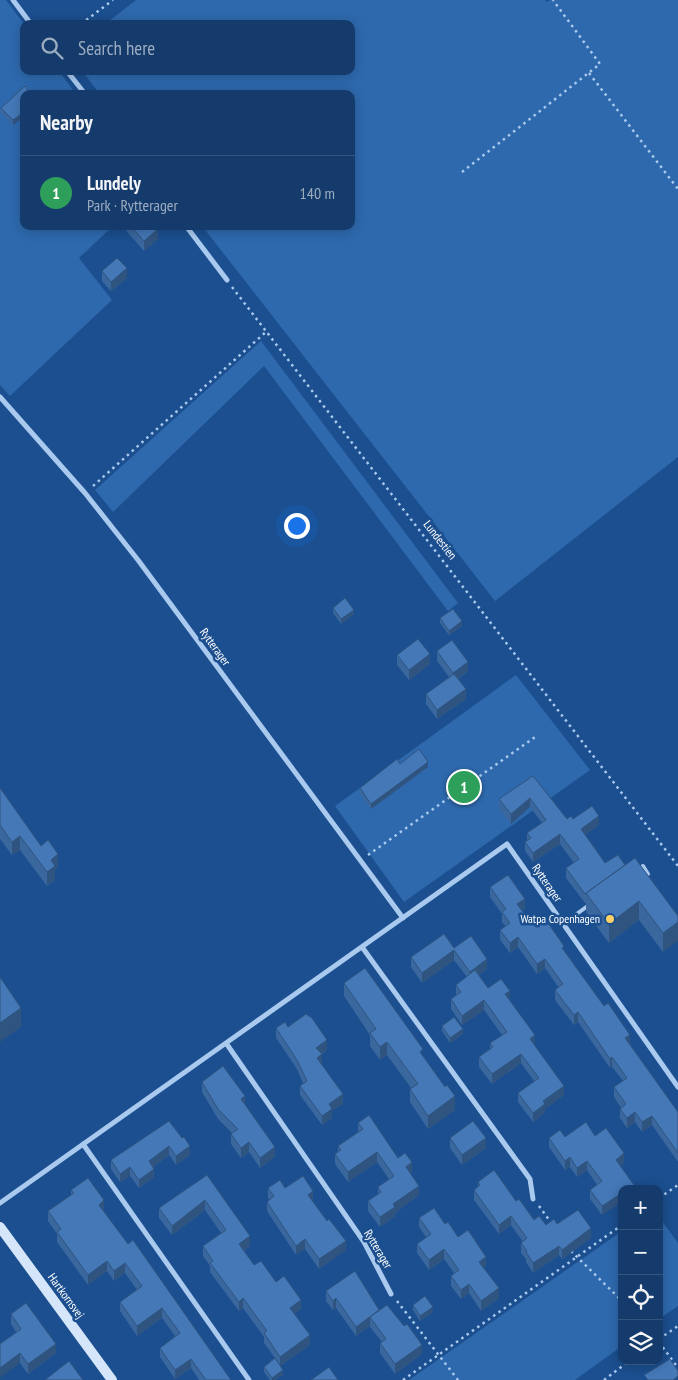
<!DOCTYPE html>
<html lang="en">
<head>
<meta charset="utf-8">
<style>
  :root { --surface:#143b6b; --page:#214673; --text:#f1f3f6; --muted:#9dadc1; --line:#33557e; --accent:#8bbbb9 }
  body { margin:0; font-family:"PT Sans Narrow",sans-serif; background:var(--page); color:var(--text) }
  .controls { position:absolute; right:15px; bottom:15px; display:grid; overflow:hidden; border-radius:10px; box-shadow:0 2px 12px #0003 }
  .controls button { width:45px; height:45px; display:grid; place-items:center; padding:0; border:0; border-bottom:1px solid var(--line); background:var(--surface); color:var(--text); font:25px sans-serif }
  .you { position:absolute; left:296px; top:525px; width:18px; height:18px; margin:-12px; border:4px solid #fff; border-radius:50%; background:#1a73e8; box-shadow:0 0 0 8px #1a73e833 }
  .badge { display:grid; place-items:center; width:32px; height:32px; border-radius:50%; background:var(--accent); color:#fff; font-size:16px; font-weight:700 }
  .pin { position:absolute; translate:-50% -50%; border:2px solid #fff; box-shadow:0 1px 5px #0006 }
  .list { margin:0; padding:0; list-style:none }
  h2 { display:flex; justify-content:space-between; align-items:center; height:65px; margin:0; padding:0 20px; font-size:21px }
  h2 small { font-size:16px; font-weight:400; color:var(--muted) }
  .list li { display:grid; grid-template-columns:32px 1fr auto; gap:15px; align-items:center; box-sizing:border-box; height:75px; padding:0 20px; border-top:1px solid var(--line) }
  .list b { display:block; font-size:19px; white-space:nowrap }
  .list p { margin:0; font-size:16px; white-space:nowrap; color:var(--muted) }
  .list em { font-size:16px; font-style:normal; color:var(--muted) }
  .icon { flex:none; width:28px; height:28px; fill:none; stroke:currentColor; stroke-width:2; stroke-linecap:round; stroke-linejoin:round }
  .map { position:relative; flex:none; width:678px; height:1380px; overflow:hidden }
  .search { position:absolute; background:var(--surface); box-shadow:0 2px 12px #0003; left:20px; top:20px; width:335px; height:55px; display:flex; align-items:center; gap:12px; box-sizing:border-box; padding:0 18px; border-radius:10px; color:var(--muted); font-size:19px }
  .panel { position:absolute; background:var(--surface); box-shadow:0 2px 12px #0003; left:20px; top:90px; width:335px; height:140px; border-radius:10px }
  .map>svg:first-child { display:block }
  .green { fill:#2e69ad }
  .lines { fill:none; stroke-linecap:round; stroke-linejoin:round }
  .path { stroke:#a9c9ee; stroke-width:2.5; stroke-dasharray:2.5 4; stroke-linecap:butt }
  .lane { stroke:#a9c9ee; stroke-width:4 }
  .street { stroke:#a9c9ee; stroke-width:5 }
  .secondary { stroke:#d6e6fa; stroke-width:10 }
  .wall { fill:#3a679d }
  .shaded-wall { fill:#305480 }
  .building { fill:#4478b7; stroke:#305480 }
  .poi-dot { fill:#ffd166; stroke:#1b4f8f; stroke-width:2 }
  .labels { text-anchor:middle; stroke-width:5; stroke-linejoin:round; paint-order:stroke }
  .street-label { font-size:12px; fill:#fff; stroke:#1b4f8f }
  .poi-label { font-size:12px; fill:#fff; stroke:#1b4f8f; text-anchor:end }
</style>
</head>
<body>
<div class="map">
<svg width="678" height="1380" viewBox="0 0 678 1380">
  <rect width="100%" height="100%" fill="#1b4f8f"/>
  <!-- green -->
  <path class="green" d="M0,0H6L24,24V71H59L76,94H24V226H113L79,258L112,300L10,396L0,385Z
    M136,0H545L547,2L550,0H678V457L495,601L202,226H351V94H100L82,71H351V24H105Z
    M261,341L458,603L448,611L264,366L113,512L95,490Z
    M516,675L590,770L404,902L335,806Z
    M659,1217L678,1243V1306L659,1319Z
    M622,1231V1346L575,1380H409Z"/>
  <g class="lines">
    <!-- path -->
    <path class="path" d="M81,24L113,0
      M589,73L678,189
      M462,172L600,64L553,0
      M232,287L678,866
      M93,486L267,331
      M368,855L538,735
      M659,1198L678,1185
      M539,1206L552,1224
      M571,1251L622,1301
      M397,1301L458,1380
      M659,1339L678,1326
      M659,1342L678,1368
      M403,1380L622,1225
      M604,1380L629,1361"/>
    <!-- lane -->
    <path class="lane" d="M637,870L643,866L648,874
      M563,924L589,905"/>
    <!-- street -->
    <path class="street" d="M13,0L31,24
      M67,71L85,94
      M186,226L227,280
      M0,397L85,493L138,560L403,918
      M362,947L530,1179L533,1199
      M226,1043L364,1242L391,1294
      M83,1144L249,1380
      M0,1203L507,844L678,1087"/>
    <!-- secondary -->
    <path class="secondary" d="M0,1227L112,1380"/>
  </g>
  <!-- wall -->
  <path class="wall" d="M31,94L13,125L1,113V108Z
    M122,226H156L158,239L144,251Z
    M102,271L127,278L111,291L102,281Z
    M333,608L354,614L341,624L333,613Z
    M440,618L462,626L449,635L440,623Z
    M437,651L468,671L458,679L466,699L437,719L426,704V694L449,677L437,661Z
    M397,655L430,664L409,680L397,665Z
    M428,767L371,809L360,793V788Z
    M533,776L567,819H573L599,825L585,835L605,863L625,865L678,916L663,952L639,920L609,943L586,912V903H585L566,878V868L574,863L560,844L533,862L525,851V842L527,840V833L542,823L530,807L511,824L499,809V799Z
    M0,788L41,846L58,867L55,869V880L47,886L20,850L12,855L0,839Z
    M490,887L525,908L522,910L532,924L564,950L678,1112V1162L652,1125L642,1132L635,1122L627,1128L620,1118V1109L621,1108L614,1097V1087L623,1081L612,1067L610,1068L578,1022L574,1025L555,1000V990L559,988L545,968L537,974L518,947L510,953L500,940V930L506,927L502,922V914L490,897Z
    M454,948L487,969L479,975L488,988L510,1000L535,1045L534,1046L564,1095L545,1109V1113L533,1122L518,1102V1093L534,1081L521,1063L492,1084L479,1067V1057L490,1049V1043L502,1035L484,1010L462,1025L451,1009V999L456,995V985L467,977L454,960L422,983L411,967V957Z
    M344,983L423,1056L445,1087L455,1110L428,1129L410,1102V1089L411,1088L387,1055L380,1060L370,1046V1035L344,996Z
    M442,1026L463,1034L450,1043L442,1031Z
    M288,1027L327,1050L322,1054V1064H321L343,1104L332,1111V1118L322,1125L300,1095V1086L303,1083L297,1069L276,1038V1028Z
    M202,1082L245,1104L275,1157L260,1168L249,1152L241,1158L231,1144V1134L232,1133L218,1119L202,1092Z
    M169,1121L190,1155L176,1165L169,1155L153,1167L154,1177L139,1188L130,1176L120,1182L111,1169V1160Z
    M358,1123L412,1172L410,1173L419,1195L395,1213V1216L380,1227L368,1211V1201L378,1194V1187L389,1179L377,1162L348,1182L335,1164V1154L338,1151V1146L358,1132Z
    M595,1136L624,1163L620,1166L634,1189L602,1215L590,1199V1190L597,1185L587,1170L577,1177L570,1167L565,1170L549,1147V1138Z
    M450,1138L486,1148L462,1165L450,1148Z
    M207,1175L250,1246L244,1251L254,1265L276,1282L301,1309L294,1314L310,1345L280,1366L283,1375L275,1380H270L264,1372V1367L275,1358L264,1343V1337L243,1308L239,1311L210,1272V1266L203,1256V1246L221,1233L205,1210L172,1235L159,1218V1208Z
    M478,1182L516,1201L534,1220L546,1225L557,1224L591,1238L562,1259L559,1255L533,1273L526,1262V1259L521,1253V1243L523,1242L511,1225L499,1234L474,1200V1190L478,1187Z
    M268,1188H285L313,1200L312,1201L346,1250L319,1269L305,1249L296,1255L267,1211V1202L270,1200L268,1198Z
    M71,1190L104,1210L103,1211L231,1380H199L191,1368L175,1379L160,1357V1348L175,1336L162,1318L137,1336L120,1311V1302L137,1290L125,1273L114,1281L107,1271L88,1285L57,1242V1234L48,1221V1211L71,1195Z
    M419,1218L445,1224L458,1237L486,1266L483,1268L499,1298L481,1311L469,1293L461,1299L451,1286V1276L454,1273L444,1259L429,1270L417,1253V1244L426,1237L419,1227Z
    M326,1291L379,1311L422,1354L395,1374L380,1353V1343L382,1342L370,1327V1326L356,1336L336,1308L333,1310L326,1301Z
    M413,1305L433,1312L420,1321L413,1310Z
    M11,1314L56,1353L28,1374L20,1363L16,1332L11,1324Z"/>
  <!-- shaded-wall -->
  <path class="shaded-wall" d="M24,112V117L13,125V120Z
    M158,229V239L144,251V241Z
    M127,268V278L111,291V282Z
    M354,610V614L341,624V619Z
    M462,621V626L449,635V631Z
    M430,654V664L409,680V670Z
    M468,662V671L453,682V673Z
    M466,689V699L437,719V710Z
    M428,762V767L371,809V804Z
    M530,798V807L511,824V814Z
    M599,816V825L581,838V829Z
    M560,834V844L533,862V853Z
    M20,836V850L12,855V842Z
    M58,854V867L55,869V880L47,886V872L51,860Z
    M525,899V908L517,914V904Z
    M639,901V920L609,943V924Z
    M678,922V941L663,952V933Z
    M518,937V947L510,953V943Z
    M454,950V960L422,983V973Z
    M487,959V969L470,982V972Z
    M545,959V968L537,974V964Z
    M510,991V1000L505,994Z
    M484,1000V1010L462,1025V1016Z
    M21,1008V1027L0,1042V1023Z
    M578,1012V1022L574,1025V1015Z
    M463,1029V1034L450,1043V1038Z
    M535,1035V1045L530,1049V1039Z
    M630,1035V1044L625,1038Z
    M327,1040V1050L316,1057V1048Z
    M387,1042V1055L380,1060V1047Z
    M322,1054V1064L317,1067V1058Z
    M521,1054V1063L492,1084V1074Z
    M612,1057V1067L610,1068V1059Z
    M564,1086V1095L545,1109V1113L533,1122V1113L543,1101Z
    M343,1094V1104L332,1111V1118L322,1125V1116L329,1104Z
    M245,1096V1105L241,1099Z
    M455,1096V1110L428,1129V1116Z
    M635,1112V1122L627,1128V1118Z
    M652,1116V1125L642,1132V1122Z
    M486,1138V1148L462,1165V1155Z
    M249,1142V1152L241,1158V1148Z
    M169,1146V1155L149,1170V1161Z
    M190,1146V1155L176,1165V1156Z
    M275,1147V1157L260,1168V1158Z
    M377,1152V1162L348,1182V1172Z
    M624,1153V1163L616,1169V1160Z
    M570,1157V1167L565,1170V1161Z
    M587,1161V1170L577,1177V1168Z
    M412,1162V1172L406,1177V1167Z
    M130,1167V1176L120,1182V1174Z
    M154,1169V1177L139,1188V1180Z
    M634,1185V1189H628Z
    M419,1186V1195L395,1213V1216L380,1227V1217L393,1204Z
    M313,1191V1200L308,1204V1195Z
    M622,1193V1202L602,1215V1206Z
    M104,1200V1210L99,1214V1205Z
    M205,1200V1210L172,1235V1226Z
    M511,1216V1225L499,1234V1225Z
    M591,1228V1238L562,1259V1250Z
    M250,1236V1246L239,1254V1244Z
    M305,1239V1249L296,1255V1246Z
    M346,1241V1250L319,1269V1259Z
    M559,1246V1255L533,1273V1263Z
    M444,1249V1259L429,1270V1260Z
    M486,1257V1266L479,1271V1262Z
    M107,1261V1271L88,1285V1275Z
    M125,1263V1273L114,1281V1271Z
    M469,1284V1293L461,1299V1290Z
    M499,1288V1298L481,1311V1301Z
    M243,1298V1308L239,1311V1302Z
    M336,1298V1308L333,1310V1301Z
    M301,1300V1309L290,1317V1308Z
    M433,1307V1312L420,1321V1316Z
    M162,1308V1318L137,1336V1326Z
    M379,1310V1319L370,1317V1326L356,1336V1327Z
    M310,1335V1345L280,1366V1357Z
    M56,1344V1353L28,1374V1364Z
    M422,1345V1354L395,1374V1364Z
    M20,1353V1363L0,1378V1368Z
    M191,1359V1368L175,1379V1370Z
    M283,1370V1375L275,1380H272V1378Z"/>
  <!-- building -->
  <path class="building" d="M25,86L31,94H24V112L13,120L1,108Z
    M131,226H156L158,229L144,241Z
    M117,258L127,268L111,282L102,271Z
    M345,598L354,610L341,619L333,608Z
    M453,609L462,621L449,631L440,618Z
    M418,639L430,654L409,670L397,655Z
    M452,640L468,662L453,673L437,651Z
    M454,674L466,689L437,710L426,694Z
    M419,749L428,762L371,804L360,788L397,759L400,764Z
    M533,776L567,819L571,816L573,819L592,806L599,816L581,829L605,863L618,855L625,865L585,894L566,868L579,859L560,834L533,853L525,842L531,838L527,833L546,820L530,798L511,814L499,799Z
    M0,788L41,846L48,840L58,854L51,860L55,866L47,872L20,836L12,842L0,825Z
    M635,858L678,916V922L663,933L639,901L609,924L586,893Z
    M508,875L525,899L517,904L532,924L543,916L564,946L562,948L604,1006L608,1003L630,1035L625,1038L678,1112V1153L652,1116L642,1122L635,1112L627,1118L620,1109L626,1104L614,1087L627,1078L612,1057L610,1059L578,1012L574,1015L555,990L563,984L545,959L537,964L518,937L510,943L500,930L510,923L502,912L506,909L490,887Z
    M444,934L454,948L471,936L487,959L470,972L454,950L422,973L411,957Z
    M365,968L423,1049L420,1052L445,1087L447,1085L455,1096L428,1116L410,1089L418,1084L387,1042L380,1047L370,1033L376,1029L344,983Z
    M475,970L488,988L501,979L510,991L505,994L535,1035L530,1039L564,1086L543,1101L545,1104L533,1113L518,1093L539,1078L521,1054L492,1074L479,1057L493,1047L490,1043L507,1032L484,1000L462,1016L451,999L461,992L456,985Z
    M0,977L21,1008L0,1023Z
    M306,1014L312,1018L327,1040L316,1048L322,1054L317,1058L343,1094L329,1104L332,1109L322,1116L300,1086L307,1081L297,1060L276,1028L285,1022L288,1027Z
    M454,1017L463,1029L450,1038L442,1026Z
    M223,1066L245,1096L241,1099L275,1147L260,1158L249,1142L241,1148L231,1134L238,1129L218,1109L202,1082Z
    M369,1115L398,1158L405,1153L412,1162L406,1167L419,1186L393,1204L395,1207L380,1217L368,1201L381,1192L378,1187L394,1176L377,1152L348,1172L335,1154L341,1150L338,1146L363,1129L358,1123Z
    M169,1121L182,1138L184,1137L190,1146L176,1156L169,1146L149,1161L154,1169L139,1180L130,1167L120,1174L111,1160Z
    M473,1121L486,1138L462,1155L450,1138Z
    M586,1122L595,1136L606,1128L624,1153L616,1160L634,1185L628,1189H622V1193L602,1206L590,1190L602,1181L587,1161L577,1168L570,1157L565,1161L549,1138L560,1130L565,1137Z
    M494,1170L516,1201L519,1199L534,1220L539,1216L546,1225L554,1219L557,1224L578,1210L591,1228L562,1250L559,1246L533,1263L526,1252L527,1251L521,1243L527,1238L511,1216L499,1225L474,1190L480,1185L478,1182Z
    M207,1175L250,1236L239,1244L254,1265L261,1261L276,1282L284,1276L301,1300L290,1308L310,1335L280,1357L264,1333L267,1331L243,1298L239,1302L210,1263L213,1261L203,1246L226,1230L205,1200L172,1226L159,1208Z
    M303,1176L313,1191L308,1195L327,1221L329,1219L346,1241L319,1259L305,1239L296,1246L267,1202L274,1196L268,1188L280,1180L285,1188Z
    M88,1178L104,1200L99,1205L128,1244L133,1240L231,1380H206L191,1359L175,1370L160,1348L180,1333L162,1308L137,1326L120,1302L142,1286L125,1263L114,1271L107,1261L88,1275L57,1232L61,1229L48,1211L74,1193L71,1190Z
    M434,1208L445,1224L448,1222L458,1237L468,1230L486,1257L479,1262L499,1288L481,1301L469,1284L461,1290L451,1276L459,1270L444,1249L429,1260L417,1244L431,1234L419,1218Z
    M355,1271L379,1310L356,1327L336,1298L333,1301L326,1291Z
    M425,1296L433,1307L420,1316L413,1305Z
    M26,1303L56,1344L28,1364L20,1353L0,1368V1344L21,1329L11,1314Z
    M387,1305L404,1326L407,1324L422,1345L395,1364L380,1343L386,1339L370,1317Z
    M275,1358L283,1370L272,1378L264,1367Z
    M670,1359L678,1371V1376L673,1380H648L644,1375Z
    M69,1361L83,1380H45Z
    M329,1367L338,1380H311Z"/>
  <!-- markers -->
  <circle class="poi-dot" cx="610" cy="919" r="5"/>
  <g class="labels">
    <!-- street labels -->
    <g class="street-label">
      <text transform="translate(440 540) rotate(52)" y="4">Lundestien</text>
      <text transform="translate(215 647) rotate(54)" y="4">Rytterager</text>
      <text transform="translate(547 883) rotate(55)" y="4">Rytterager</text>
      <text transform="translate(378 1249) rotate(59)" y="4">Rytterager</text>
      <text transform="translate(66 1296) rotate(54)" y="4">Hartkornsvej</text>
    </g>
    <!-- poi labels -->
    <g class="poi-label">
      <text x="600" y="923">Watpa Copenhagen</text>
    </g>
  </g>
</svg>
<div class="controls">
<button>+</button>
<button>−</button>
<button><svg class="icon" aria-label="locate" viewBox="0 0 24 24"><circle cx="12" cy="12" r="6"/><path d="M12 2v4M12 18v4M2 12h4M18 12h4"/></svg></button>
<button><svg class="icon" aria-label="layers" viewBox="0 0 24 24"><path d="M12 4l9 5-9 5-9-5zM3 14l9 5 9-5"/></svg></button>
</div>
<div class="you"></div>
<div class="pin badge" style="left:464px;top:787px;background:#2e9e5b">1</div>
<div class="search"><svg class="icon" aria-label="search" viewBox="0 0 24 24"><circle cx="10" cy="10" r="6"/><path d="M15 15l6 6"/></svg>Search here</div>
<section class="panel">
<h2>Nearby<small></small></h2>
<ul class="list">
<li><span class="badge" style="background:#2e9e5b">1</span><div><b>Lundely</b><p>Park · Rytterager</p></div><em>140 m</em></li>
</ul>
</section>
</div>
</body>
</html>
